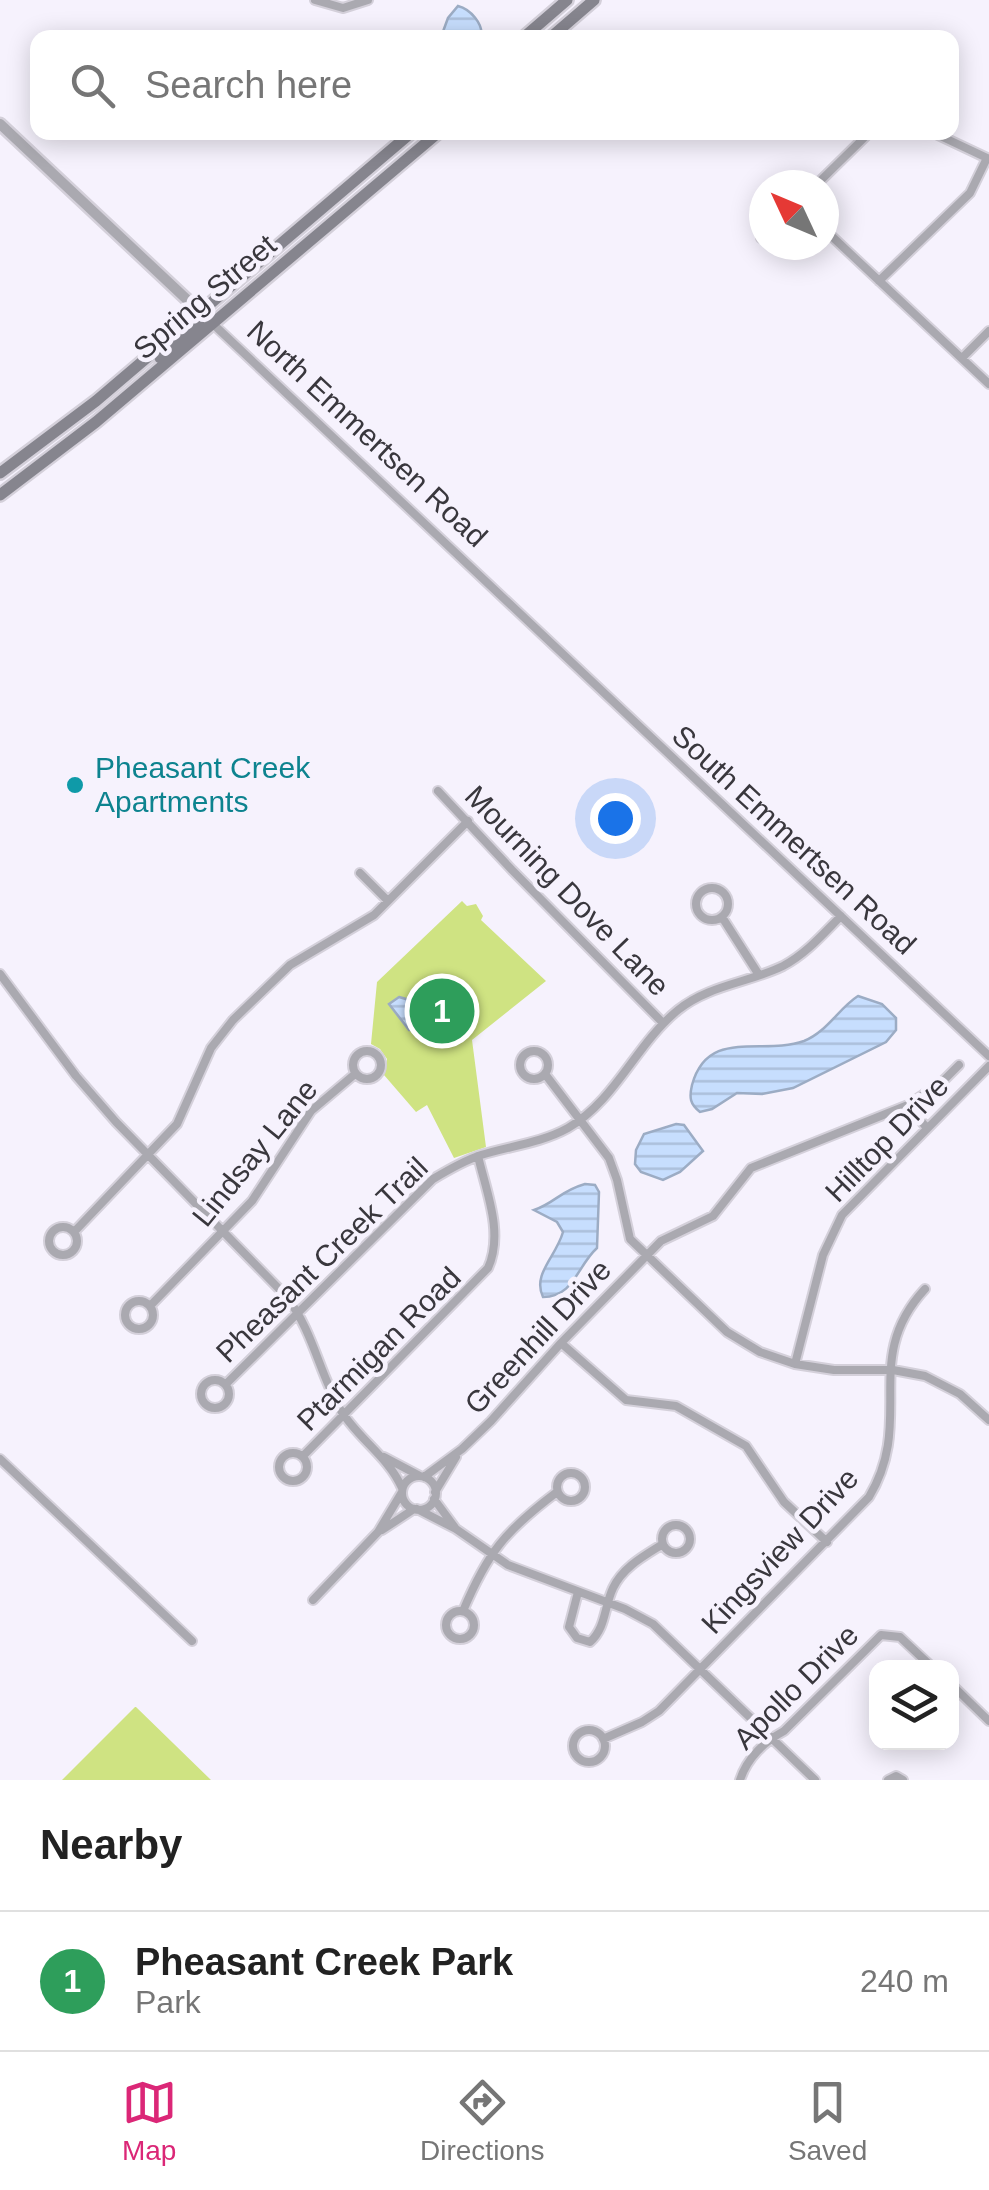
<!DOCTYPE html>
<html lang="en">
<head>
<meta charset="utf-8">
<style>
  :root { --surface:#fff; --page:#f2f2f2; --text:#222; --muted:#767676; --line:#e0e0e0; --accent:#db2777 }
  body { margin:0; font-family:Helvetica,sans-serif; background:var(--page); color:var(--text) }
  .controls { position:absolute; right:30px; bottom:30px; display:grid; overflow:hidden; border-radius:20px; box-shadow:0 5px 25px #0003 }
  .controls button { width:90px; height:90px; display:grid; place-items:center; padding:0; border:0; border-bottom:2px solid var(--line); background:var(--surface); color:var(--text); font:50px sans-serif }
  .compass { position:absolute; left:749px; top:170px; width:90px; height:90px; border-radius:50%; background:var(--surface); box-shadow:0 5px 25px #0003; rotate:314deg }
  .you { position:absolute; left:615px; top:818px; width:35px; height:35px; margin:-25px; border:8px solid #fff; border-radius:50%; background:#1a73e8; box-shadow:0 0 0 15px #1a73e833 }
  .badge { display:grid; place-items:center; width:65px; height:65px; border-radius:50%; background:var(--accent); color:#fff; font-size:32px; font-weight:700 }
  .pin { position:absolute; translate:-50% -50%; border:5px solid #fff; box-shadow:0 2px 10px #0006 }
  .list { margin:0; padding:0; list-style:none }
  h2 { display:flex; justify-content:space-between; align-items:center; height:130px; margin:0; padding:0 40px; font-size:42px }
  h2 small { font-size:32px; font-weight:400; color:var(--muted) }
  .list li { display:grid; grid-template-columns:65px 1fr auto; gap:30px; align-items:center; box-sizing:border-box; height:140px; padding:0 40px; border-top:2px solid var(--line) }
  .list b { display:block; font-size:38px; white-space:nowrap }
  .list p { margin:0; font-size:32px; white-space:nowrap; color:var(--muted) }
  .list em { font-size:32px; font-style:normal; color:var(--muted) }
  .icon { flex:none; width:55px; height:55px; fill:none; stroke:currentColor; stroke-width:2; stroke-linecap:round; stroke-linejoin:round }
  .map { position:relative; flex:none; width:989px; height:1780px; overflow:hidden }
  .search { position:absolute; background:var(--surface); box-shadow:0 5px 25px #0003; left:30px; right:30px; top:30px; height:110px; display:flex; align-items:center; gap:25px; box-sizing:border-box; padding:0 35px; border-radius:20px; color:var(--muted); font-size:38px }
  .sheet { height:270px; background:var(--surface) }
  nav { display:flex; justify-content:space-around; align-items:center; box-sizing:border-box; height:140px; border-top:2px solid var(--line); background:var(--surface); font-size:28px; color:var(--muted) }
  nav a { display:grid; justify-items:center; gap:5px }
  nav .on { color:var(--accent) }
  .map>svg:first-child { display:block }
  .park { fill:#cfe382 }
  .water { fill:url(#water-rules); stroke:#9cacc4; stroke-width:2.5 }
  .lines { fill:none; stroke-linecap:round; stroke-linejoin:round }
  .minor-casing { stroke:#d4d0da; stroke-width:12 }
  .tertiary-casing { stroke:#d4d0da; stroke-width:15 }
  .secondary-casing { stroke:#d4d0da; stroke-width:16 }
  .minor { stroke:#aaa9b0; stroke-width:8 }
  .tertiary { stroke:#aaa9b0; stroke-width:10 }
  .secondary { stroke:#86858e; stroke-width:11 }
  .culture-dot { fill:#0f9aa8; stroke:#f6f2fd; stroke-width:4 }
  .labels { text-anchor:middle; stroke-width:9; stroke-linejoin:round; paint-order:stroke }
  .street-label { font-size:30px; fill:#39373d; stroke:#f6f2fd }
  .culture-label { font-size:30px; fill:#0d838f; stroke:#f6f2fd; text-anchor:start }
</style>
</head>
<body>
<div class="map">
<svg width="989" height="1780" viewBox="0 0 989 1780">
  <defs>
    <pattern id="water-rules" width="6" height="5" patternUnits="userSpaceOnUse" patternTransform="scale(2.5)"><rect width="6" height="5" fill="#c7defe"/><path d="M0 2.5h6" fill="none" stroke="#acbfdb"/></pattern>
  </defs>
  <rect width="100%" height="100%" fill="#f6f2fd"/>
  <!-- park -->
  <path class="park" d="M462,901L467,906L476,904L483,916L481,920L546,981L472,1040L486,1147L454,1158L427,1105L416,1112L384,1075L387,1059L380,1049L371,1044L377,982Z
    M135,1707H136L211,1780H62Z"/>
  <!-- water -->
  <path class="water" d="M458,6C470,9 484,24 481,37H441L448,18Z
    M858,996L882,1004L896,1018V1030L886,1042L793,1088L762,1094L737,1093L712,1109L700,1112C690,1104 689,1098 692,1085C708,1027 762,1056 804,1041C827,1032 839,1008 858,996Z
    M399,997C415,1001 434,1009 433,1029L409,1030L389,1004Z
    M676,1124L684,1125L703,1151L680,1172L663,1180L641,1172L635,1164L636,1150L644,1134Z
    M585,1184L595,1185L599,1192L597,1248C577,1266 574,1297 543,1297C532,1274 556,1257 563,1232L557,1222L534,1210C555,1203 560,1191 585,1184Z"/>
  <g class="lines">
    <defs>
      <path id="minor" d="M315,0L343,8L368,0
        M932,132L989,159
        M816,185L870,132
        M824,229L989,384
        M761,238L764,235
        M879,281L970,193L987,158
        M213,324L989,1056
        M962,358L989,331
        M438,791L512,870L663,1023
        M360,873L388,901
        M696 904a16 16 0 1 1 32 0a16 16 0 1 1-32 0Z
        M722,917L759,975
        M0,974L76,1076L116,1122L286,1296C313,1331 319,1372 340,1409C357,1438 388,1456 402,1488
        M353 1065a14 14 0 1 1 28 0a14 14 0 1 1-28 0Z
        M520 1065a14 14 0 1 1 28 0a14 14 0 1 1-28 0Z
        M545,1074L609,1158L617,1180L630,1239L727,1332L760,1352L795,1364L834,1370H893L925,1376L960,1394L989,1420
        M908,1105L941,1083L959,1065
        M49 1241a14 14 0 1 1 28 0a14 14 0 1 1-28 0Z
        M74,1232L177,1124L211,1048L233,1020L290,965L374,915L468,821
        M125 1315a14 14 0 1 1 28 0a14 14 0 1 1-28 0Z
        M150,1306L252,1201L311,1111L355,1074
        M561,1343L626,1400L676,1406L746,1446L784,1502L827,1542
        M795,1364L823,1255L842,1215L989,1066
        M201 1394a14 14 0 1 1 28 0a14 14 0 1 1-28 0Z
        M226,1384L433,1179C448,1170 463,1161 481,1155C510,1146 541,1143 568,1128C616,1100 636,1044 678,1010C709,985 748,983 783,966C806,954 823,934 841,916
        M279 1467a14 14 0 1 1 28 0a14 14 0 1 1-28 0Z
        M303,1456L488,1268C504,1233 486,1191 478,1156
        M384,1457L420,1476
        M0,1459L192,1641
        M557 1487a14 14 0 1 1 28 0a14 14 0 1 1-28 0Z
        M402 1493a17 17 0 1 1 34 0a17 17 0 1 1-34 0Z
        M424,1477L462,1449L491,1421L561,1343L661,1241L713,1216L751,1168L908,1105L926,1127
        M435,1492L456,1457
        M434,1499L456,1529
        M417,1509L456,1529L508,1565L625,1609L653,1624L815,1780
        M662 1539a14 14 0 1 1 28 0a14 14 0 1 1-28 0Z
        M382,1530L414,1509
        M578,1592L569,1627L577,1638L590,1642C606,1628 604,1607 613,1588C623,1567 644,1556 663,1544
        M313,1600L378,1532L402,1492
        M446 1625a14 14 0 1 1 28 0a14 14 0 1 1-28 0Z
        M463,1611C488,1552 505,1531 557,1492
        M952,1685L989,1721
        M573 1746a16 16 0 1 1 32 0a16 16 0 1 1-32 0Z
        M603,1739L642,1722L659,1711L869,1497C916,1419 860,1359 925,1289
        M740,1780C747,1758 765,1741 784,1731L881,1635L900,1637L933,1668
        M888,1780L896,1776L903,1780"/>
      <path id="tertiary" d="M0,124L213,324"/>
      <path id="secondary" d="M523,38L567,0
        M550,38L594,0
        M160,358L198,326L201,312
        M0,473L96,401L412,132
        M0,495L96,422L439,132"/>
    </defs>
    <!-- minor casing -->
    <use href="#minor" class="minor-casing"/>
    <!-- tertiary casing -->
    <use href="#tertiary" class="tertiary-casing"/>
    <!-- secondary casing -->
    <use href="#secondary" class="secondary-casing"/>
    <!-- minor -->
    <use href="#minor" class="minor"/>
    <!-- tertiary -->
    <use href="#tertiary" class="tertiary"/>
    <!-- secondary -->
    <use href="#secondary" class="secondary"/>
  </g>
  <!-- markers -->
  <circle class="culture-dot" cx="75" cy="785" r="10"/>
  <g class="labels">
    <!-- street labels -->
    <g class="street-label">
      <text transform="translate(205 297) rotate(-40)" y="10">Spring Street</text>
      <text transform="translate(367 434) rotate(43)" y="10">North Emmertsen Road</text>
      <text transform="translate(794 840) rotate(43)" y="10">South Emmertsen Road</text>
      <text transform="translate(567 891) rotate(46)" y="10">Mourning Dove Lane</text>
      <text transform="translate(887 1139) rotate(-46)" y="10">Hilltop Drive</text>
      <text transform="translate(255 1153) rotate(-51)" y="10">Lindsay Lane</text>
      <text transform="translate(322 1260) rotate(-44)" y="10">Pheasant Creek Trail</text>
      <text transform="translate(538 1337) rotate(-47)" y="10">Greenhill Drive</text>
      <text transform="translate(379 1349) rotate(-45)" y="10">Ptarmigan Road</text>
      <text transform="translate(780 1551) rotate(-47)" y="10">Kingsview Drive</text>
      <text transform="translate(796 1687) rotate(-45)" y="10">Apollo Drive</text>
    </g>
    <!-- culture labels -->
    <g class="culture-label">
      <text x="95" y="778">Pheasant Creek<tspan x="95" dy="34">Apartments</tspan></text>
    </g>
  </g>
</svg>
<div class="controls">
<button><svg class="icon" aria-label="layers" viewBox="0 0 24 24"><path d="M12 4l9 5-9 5-9-5zM3 14l9 5 9-5"/></svg></button>
</div>
<svg class="compass" viewBox="-18 -18 36 36"><path d="M0-13l5 13h-10z" fill="#e53935"/><path d="M0 13l5-13h-10z" fill="#767676"/></svg>
<div class="you"></div>
<div class="pin badge" style="left:442px;top:1011px;background:#2e9e5b">1</div>
<div class="search"><svg class="icon" aria-label="search" viewBox="0 0 24 24"><circle cx="10" cy="10" r="6"/><path d="M15 15l6 6"/></svg>Search here</div>
</div>
<section class="sheet">
<h2>Nearby<small></small></h2>
<ul class="list">
<li><span class="badge" style="background:#2e9e5b">1</span><div><b>Pheasant Creek Park</b><p>Park</p></div><em>240 m</em></li>
</ul>
</section>
<nav>
<a class="on"><svg class="icon" aria-label="map" viewBox="0 0 24 24"><path d="M3 6l6-2 6 2 6-2v14l-6 2-6-2-6 2zM9 4v14M15 6v14"/></svg>Map</a>
<a><svg class="icon" aria-label="directions" viewBox="0 0 24 24"><path d="M12 3l9 9-9 9-9-9zM9 14v-3h6M13 9l2 2-2 2"/></svg>Directions</a>
<a><svg class="icon" aria-label="saved" viewBox="0 0 24 24"><path d="M7 4h10v16l-5-4-5 4z"/></svg>Saved</a>
</nav>
</body>
</html>
